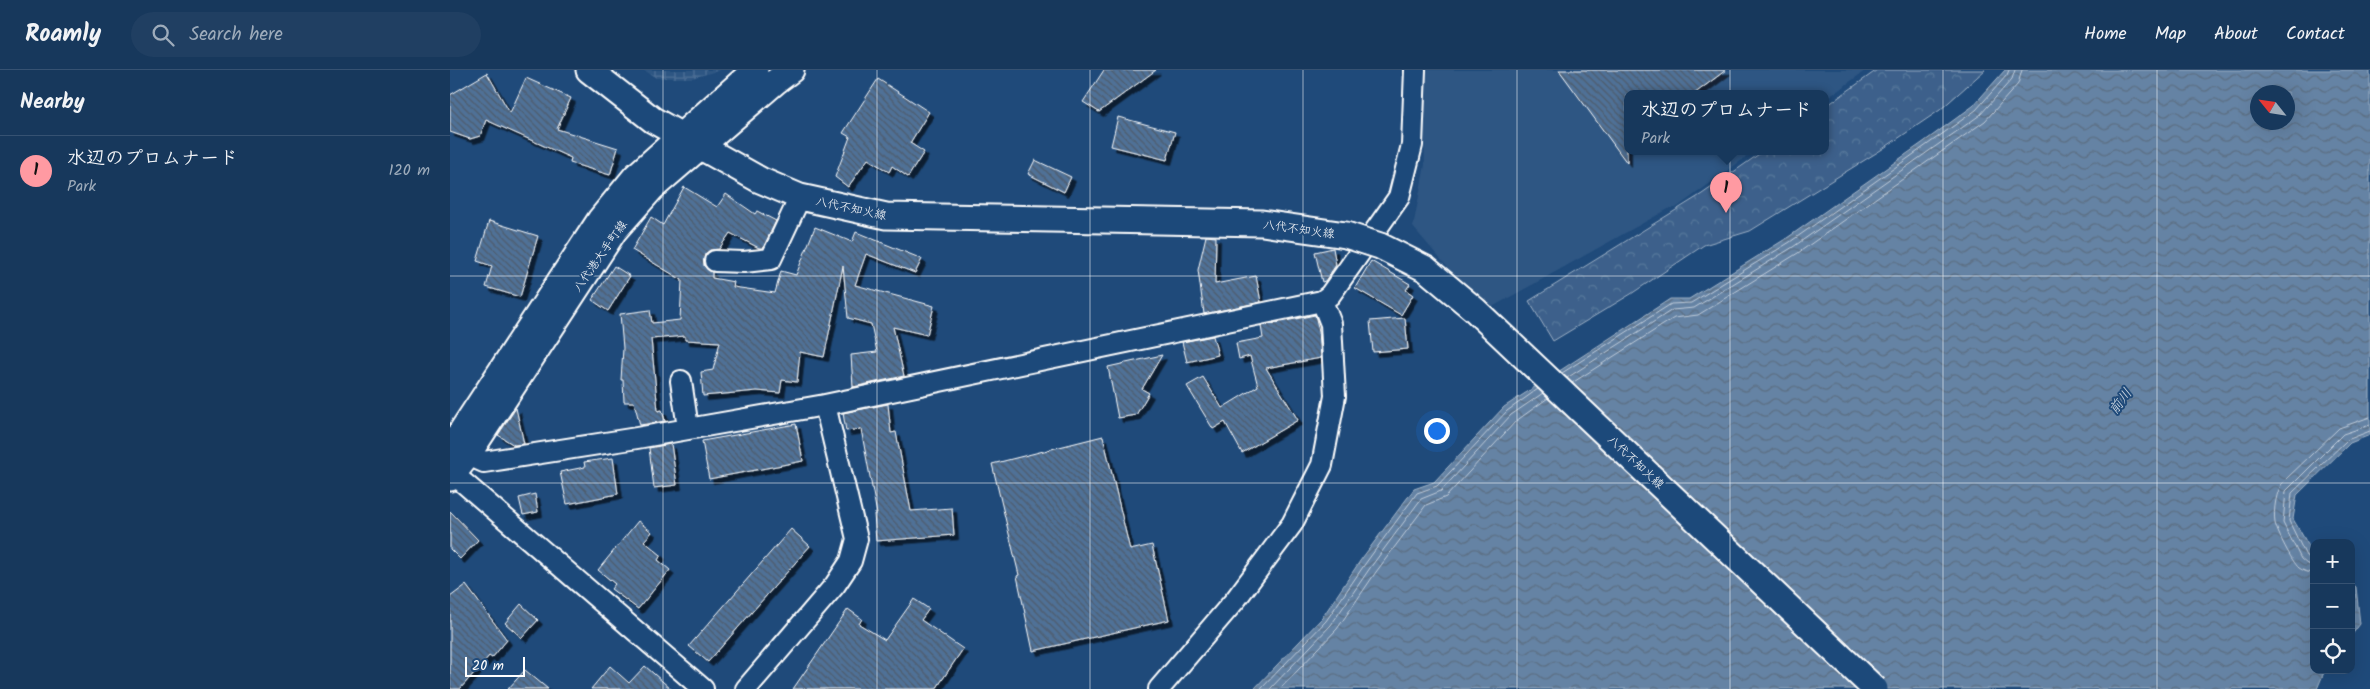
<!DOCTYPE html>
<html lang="en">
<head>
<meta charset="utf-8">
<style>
  :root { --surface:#17385c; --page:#203f62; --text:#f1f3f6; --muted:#9eacbb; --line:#365272; --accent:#ff9aa2 }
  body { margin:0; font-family:Kalam,"Klee One",sans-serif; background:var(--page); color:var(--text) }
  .controls { position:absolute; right:15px; bottom:15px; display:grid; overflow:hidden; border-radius:10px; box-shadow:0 5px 20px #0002 }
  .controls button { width:45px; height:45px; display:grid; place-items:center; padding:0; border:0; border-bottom:1px solid var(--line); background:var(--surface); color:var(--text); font:25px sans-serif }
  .compass { position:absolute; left:1800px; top:15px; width:45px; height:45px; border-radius:50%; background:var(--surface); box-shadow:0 5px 20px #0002; rotate:300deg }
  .scale { position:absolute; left:15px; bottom:12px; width:60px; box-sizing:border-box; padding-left:5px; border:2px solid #fff; border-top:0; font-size:14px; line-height:18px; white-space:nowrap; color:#fff; -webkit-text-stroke:4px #1f4a7a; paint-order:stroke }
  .you { position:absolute; left:986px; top:360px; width:18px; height:18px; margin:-12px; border:4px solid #fff; border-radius:50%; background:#1a73e8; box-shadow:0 0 0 8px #1a73e833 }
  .badge { display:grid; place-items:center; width:32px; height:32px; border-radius:50%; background:var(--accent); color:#111; font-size:16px; font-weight:700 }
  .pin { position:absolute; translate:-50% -41px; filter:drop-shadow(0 1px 2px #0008) }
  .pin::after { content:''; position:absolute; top:26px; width:18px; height:15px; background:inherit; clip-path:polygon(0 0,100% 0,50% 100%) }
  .popup { position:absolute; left:1174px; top:20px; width:205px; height:65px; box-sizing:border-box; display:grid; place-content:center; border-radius:10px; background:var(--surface); filter:drop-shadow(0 1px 4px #0005); font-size:16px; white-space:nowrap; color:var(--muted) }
  .popup b { font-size:19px; color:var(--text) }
  .popup::after { content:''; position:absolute; left:50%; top:100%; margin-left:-10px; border:10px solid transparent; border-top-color:var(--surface) }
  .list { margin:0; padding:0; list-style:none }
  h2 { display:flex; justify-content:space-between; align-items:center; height:65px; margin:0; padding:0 20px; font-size:21px }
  h2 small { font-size:16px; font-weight:400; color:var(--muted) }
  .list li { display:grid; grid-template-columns:32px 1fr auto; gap:15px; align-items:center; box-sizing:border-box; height:70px; padding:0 20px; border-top:1px solid var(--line) }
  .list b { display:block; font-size:19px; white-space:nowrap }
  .list p { margin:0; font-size:16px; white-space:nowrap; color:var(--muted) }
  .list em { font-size:16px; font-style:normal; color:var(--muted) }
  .icon { flex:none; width:28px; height:28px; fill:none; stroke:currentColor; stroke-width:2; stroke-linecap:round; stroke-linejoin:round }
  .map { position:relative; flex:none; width:1920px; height:619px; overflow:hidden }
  header { display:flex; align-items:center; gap:30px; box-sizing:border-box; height:70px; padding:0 25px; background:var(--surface); border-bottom:1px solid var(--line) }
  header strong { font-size:24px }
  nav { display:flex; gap:28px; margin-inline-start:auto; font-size:18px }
  .search { width:350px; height:45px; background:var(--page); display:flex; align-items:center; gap:12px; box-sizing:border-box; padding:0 18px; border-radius:28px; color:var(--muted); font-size:19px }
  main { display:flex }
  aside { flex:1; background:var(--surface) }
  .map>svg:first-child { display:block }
  .built { fill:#2e5683 }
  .industrial { fill:url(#industrial-grid) }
  .park { fill:url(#park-crowns); stroke:#9eb0c5 }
  .water { fill:url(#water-waves); stroke:#a3b5c8; fill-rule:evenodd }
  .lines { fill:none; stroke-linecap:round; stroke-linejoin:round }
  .shore { stroke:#c1cddb; stroke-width:1 }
  .building { fill:url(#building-back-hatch); stroke:#fff; filter:url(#shadow) }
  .minor-casing { stroke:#fff; stroke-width:24 }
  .major-casing { stroke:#fff; stroke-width:29 }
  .minor { stroke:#1f4a7a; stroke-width:20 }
  .major { stroke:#1f4a7a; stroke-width:25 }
  .major-bridge-casing { stroke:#fff; stroke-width:29; stroke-linecap:butt }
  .major-bridge { stroke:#1f4a7a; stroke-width:25 }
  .grid { fill:none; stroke:#fff; stroke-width:1; stroke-opacity:0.55 }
  .labels { text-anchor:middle; stroke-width:4; stroke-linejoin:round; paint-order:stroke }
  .street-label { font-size:12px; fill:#fff; stroke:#1f4a7a }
  .water-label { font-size:14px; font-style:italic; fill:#d8e0e8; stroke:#1f4a7a }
</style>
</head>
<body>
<header>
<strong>Roamly</strong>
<div class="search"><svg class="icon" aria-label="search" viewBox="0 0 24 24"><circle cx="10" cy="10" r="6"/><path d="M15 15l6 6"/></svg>Search here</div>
<nav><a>Home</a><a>Map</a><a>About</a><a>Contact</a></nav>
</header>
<main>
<aside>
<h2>Nearby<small></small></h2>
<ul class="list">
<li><span class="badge">1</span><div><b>水辺のプロムナード</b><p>Park</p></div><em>120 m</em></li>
</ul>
</aside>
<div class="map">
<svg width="1920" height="619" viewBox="0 0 1920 619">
  <defs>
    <pattern id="industrial-grid" width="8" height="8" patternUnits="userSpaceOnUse" patternTransform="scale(1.25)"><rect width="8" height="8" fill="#2e5683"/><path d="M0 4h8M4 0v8" fill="none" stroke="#4d6f96"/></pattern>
    <pattern id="park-crowns" width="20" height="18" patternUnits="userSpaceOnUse" patternTransform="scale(1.25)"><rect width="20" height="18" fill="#3c618b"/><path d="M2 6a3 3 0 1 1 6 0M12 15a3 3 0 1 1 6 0" fill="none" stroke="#59799c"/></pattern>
    <pattern id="water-waves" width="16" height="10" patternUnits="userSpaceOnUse" patternTransform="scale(1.25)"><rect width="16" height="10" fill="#6583a4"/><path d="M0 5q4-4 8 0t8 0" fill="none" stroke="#5b6d81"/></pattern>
    <pattern id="building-back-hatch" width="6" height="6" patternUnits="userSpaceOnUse" patternTransform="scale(1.25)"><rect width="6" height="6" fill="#507197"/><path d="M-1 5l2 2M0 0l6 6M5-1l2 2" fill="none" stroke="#4e5b6a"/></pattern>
    <filter id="shadow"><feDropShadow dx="4.5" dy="4.5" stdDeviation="0" flood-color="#0009"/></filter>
  </defs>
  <rect width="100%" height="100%" fill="#1f4a7a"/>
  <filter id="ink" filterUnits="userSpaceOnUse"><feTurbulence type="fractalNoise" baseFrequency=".02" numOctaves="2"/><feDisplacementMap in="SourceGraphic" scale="10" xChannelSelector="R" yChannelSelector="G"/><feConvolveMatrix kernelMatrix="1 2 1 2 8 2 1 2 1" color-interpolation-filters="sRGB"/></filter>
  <g filter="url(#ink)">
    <!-- built -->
    <path class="built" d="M972,0H1416L1375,30V24H1177V82H1303L1226,138H1220L1035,241L963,157L975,95Z"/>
    <!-- industrial -->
    <path class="industrial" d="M194,0H271L242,8H206Z"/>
    <!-- park -->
    <path class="park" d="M1427,0H1535L1490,40L1431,80L1300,161L1254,175L1181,224L1103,271L1079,231L1252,124L1312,82H1375V37Z"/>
    <!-- water -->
    <path class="water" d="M1555,0H1920V365L1900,373L1847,425L1843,449L1864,485V600H1875L1867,619H804L872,548L910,491L964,419L984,412L1054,337L1220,229H1239L1337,168L1475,71L1523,36ZM1808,22H1838V52H1808Z
      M1901,513L1906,517L1910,554L1901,566Z"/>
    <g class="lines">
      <!-- shore -->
      <path class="shore" d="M1112,303L1221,234L1241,233L1340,172L1526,40L1557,5L1559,0
        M1117,308L1222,240L1244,238L1343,177L1530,45L1562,9L1565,0
        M1122,313L1224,248L1248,245L1348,183L1535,51L1568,14L1572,0
        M1864,489L1856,486L1839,451L1842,423L1897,370L1920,361
        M1864,495L1857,494L1851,489L1833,453L1836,421L1893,364L1920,355
        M1864,503C1858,503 1854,501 1849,498C1842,492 1827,462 1825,453C1823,441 1826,420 1834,411L1889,358L1920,347
        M811,619L876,551L915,494L967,423L987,416L1057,341L1088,319
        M820,619L881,555L920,498L971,429L991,421L1061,345L1093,323
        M830,619L887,559L926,502L976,435L996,427L1066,351L1098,328"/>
    </g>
    <!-- building -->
    <path class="building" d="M654,0H706L649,42L633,32Z
      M1109,0H1276L1244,24H1177V93Z
      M37,3L60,43L76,8L121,28L107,59L168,78L160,105L120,93L121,88L36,50L30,66L20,69L0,62V25Z
      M428,9L479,42L460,73L474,82L458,107L442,96L439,102L418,89L398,117L385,107L400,67L393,63Z
      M668,47L725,62L717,90L661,76Z
      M585,90L621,107L614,122L578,104Z
      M234,117L267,137L276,124L305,144L307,141L326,151L313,178H309L280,163L269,179L260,180L255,184L254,196L262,202V208L284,212L283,217L325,223L331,201L346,205L365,157L402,172L406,162L472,189L465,203L416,184L405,215L484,236L477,265L443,257L454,306L403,317L401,285L427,282L421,254L398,248L393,196L374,287L350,282L347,312L332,310L330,323L307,321L253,326L251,302L263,300L270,272L235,270V266L201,269L208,341L212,340L215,351L190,355L184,332H174L173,310H171L173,278L170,244L200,240L202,253L230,250L232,210L182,180L201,147L213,155Z
      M39,151L88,166L70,227L36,217L42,196L27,191Z
      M756,166L766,167L765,214L806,206L811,232L754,244L748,200Z
      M883,178L886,195L875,211L872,212L865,182Z
      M921,191L960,214L956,220L963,225L951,245L905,218Z
      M164,196L180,206L158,241L142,230Z
      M865,245L869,261L871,288L816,298L848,350L792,383L775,352L763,359L737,316L753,307L772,338L808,316L800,286L789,289L786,273L813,268L811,256Z
      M955,248L958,279L923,282L920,251Z
      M763,266L768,285L737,292L732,272Z
      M712,285L692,319L699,323L686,345L668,348L658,297Z
      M438,334L441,363L446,362L461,441L502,438L504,465L426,471L424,444H427L411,359L396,361L393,343Z
      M66,338L74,374L64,375L48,365Z
      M346,354L353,391L259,409L252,371Z
      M653,366L680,480L702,475L719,550L583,581L567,506L569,505L542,394Z
      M221,374L227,415L204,418L199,378Z
      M163,388L168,424L117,434L110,402L135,397L134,392Z
      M85,424L88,442L73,445L69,428Z
      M0,441L28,470L10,489L0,479Z
      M188,451L202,462L194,471L211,485L208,490L220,500L188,539L161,519L165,514L148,500Z
      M341,459L360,476L258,592L239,576Z
      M16,515L57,570L42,588L39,586L10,619H0V527Z
      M464,529L479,539L471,550L513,579L486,619H343L398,539L412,549L409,554L435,570Z
      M71,534L88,550L72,568L55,553Z
      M160,596L179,613L195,596L221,619H141Z
      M75,600L98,619H58Z"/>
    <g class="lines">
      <defs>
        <path id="minor" d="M265,191L294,192L321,189L350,127
          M231,311L238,358
          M5,379L34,392L187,368L375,335L872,231L880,225L949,127L962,75L965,0
          M0,401L253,619
          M296,619L385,515L401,491L407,469L375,335
          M709,619L786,529L842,454L872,395L885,326L881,254L872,231"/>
        <path id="major" d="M139,0L203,50L310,110L350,127L436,146L812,153L896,165
          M0,379L150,150L186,106L305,0
          M0,408L17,386L164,161L202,118L325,12L341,0"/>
      </defs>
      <!-- minor casing -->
      <use href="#minor" class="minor-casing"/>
      <!-- major casing -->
      <use href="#major" class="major-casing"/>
      <!-- minor -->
      <use href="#minor" class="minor"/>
      <!-- major -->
      <use href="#major" class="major"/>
      <defs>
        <path id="major-bridge" d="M896,165L930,176L976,199L1025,240L1425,619"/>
      </defs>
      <!-- major-bridge casing -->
      <use href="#major-bridge" class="major-bridge-casing"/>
      <!-- major-bridge -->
      <use href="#major-bridge" class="major-bridge"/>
    </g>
  </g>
  <!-- grid -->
  <path class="grid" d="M213,0V619M427,0V619M640,0V619M853,0V619M1067,0V619M1280,0V619M1493,0V619M1707,0V619M0,206H1920M0,413H1920"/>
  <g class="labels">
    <!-- street labels -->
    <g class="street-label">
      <text transform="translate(401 138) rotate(12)" y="4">八代不知火線</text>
      <text transform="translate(849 159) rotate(8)" y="4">八代不知火線</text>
      <text transform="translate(150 186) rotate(-55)" y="4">八代港大手町線</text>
      <text transform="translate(1186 392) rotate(43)" y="4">八代不知火線</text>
    </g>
    <!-- water labels -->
    <g class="water-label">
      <text transform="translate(1670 331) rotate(-53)" y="5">前川</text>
    </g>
  </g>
</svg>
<div class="controls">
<button>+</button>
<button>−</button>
<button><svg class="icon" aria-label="locate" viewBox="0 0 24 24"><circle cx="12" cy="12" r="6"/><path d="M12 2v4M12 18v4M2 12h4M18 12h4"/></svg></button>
</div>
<svg class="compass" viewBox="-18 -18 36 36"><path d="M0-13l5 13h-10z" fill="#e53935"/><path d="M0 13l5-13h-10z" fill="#9eacbb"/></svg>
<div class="scale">20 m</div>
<div class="you"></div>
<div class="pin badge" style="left:1276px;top:143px">1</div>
<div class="popup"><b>水辺のプロムナード</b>Park</div>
</div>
</main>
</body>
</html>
